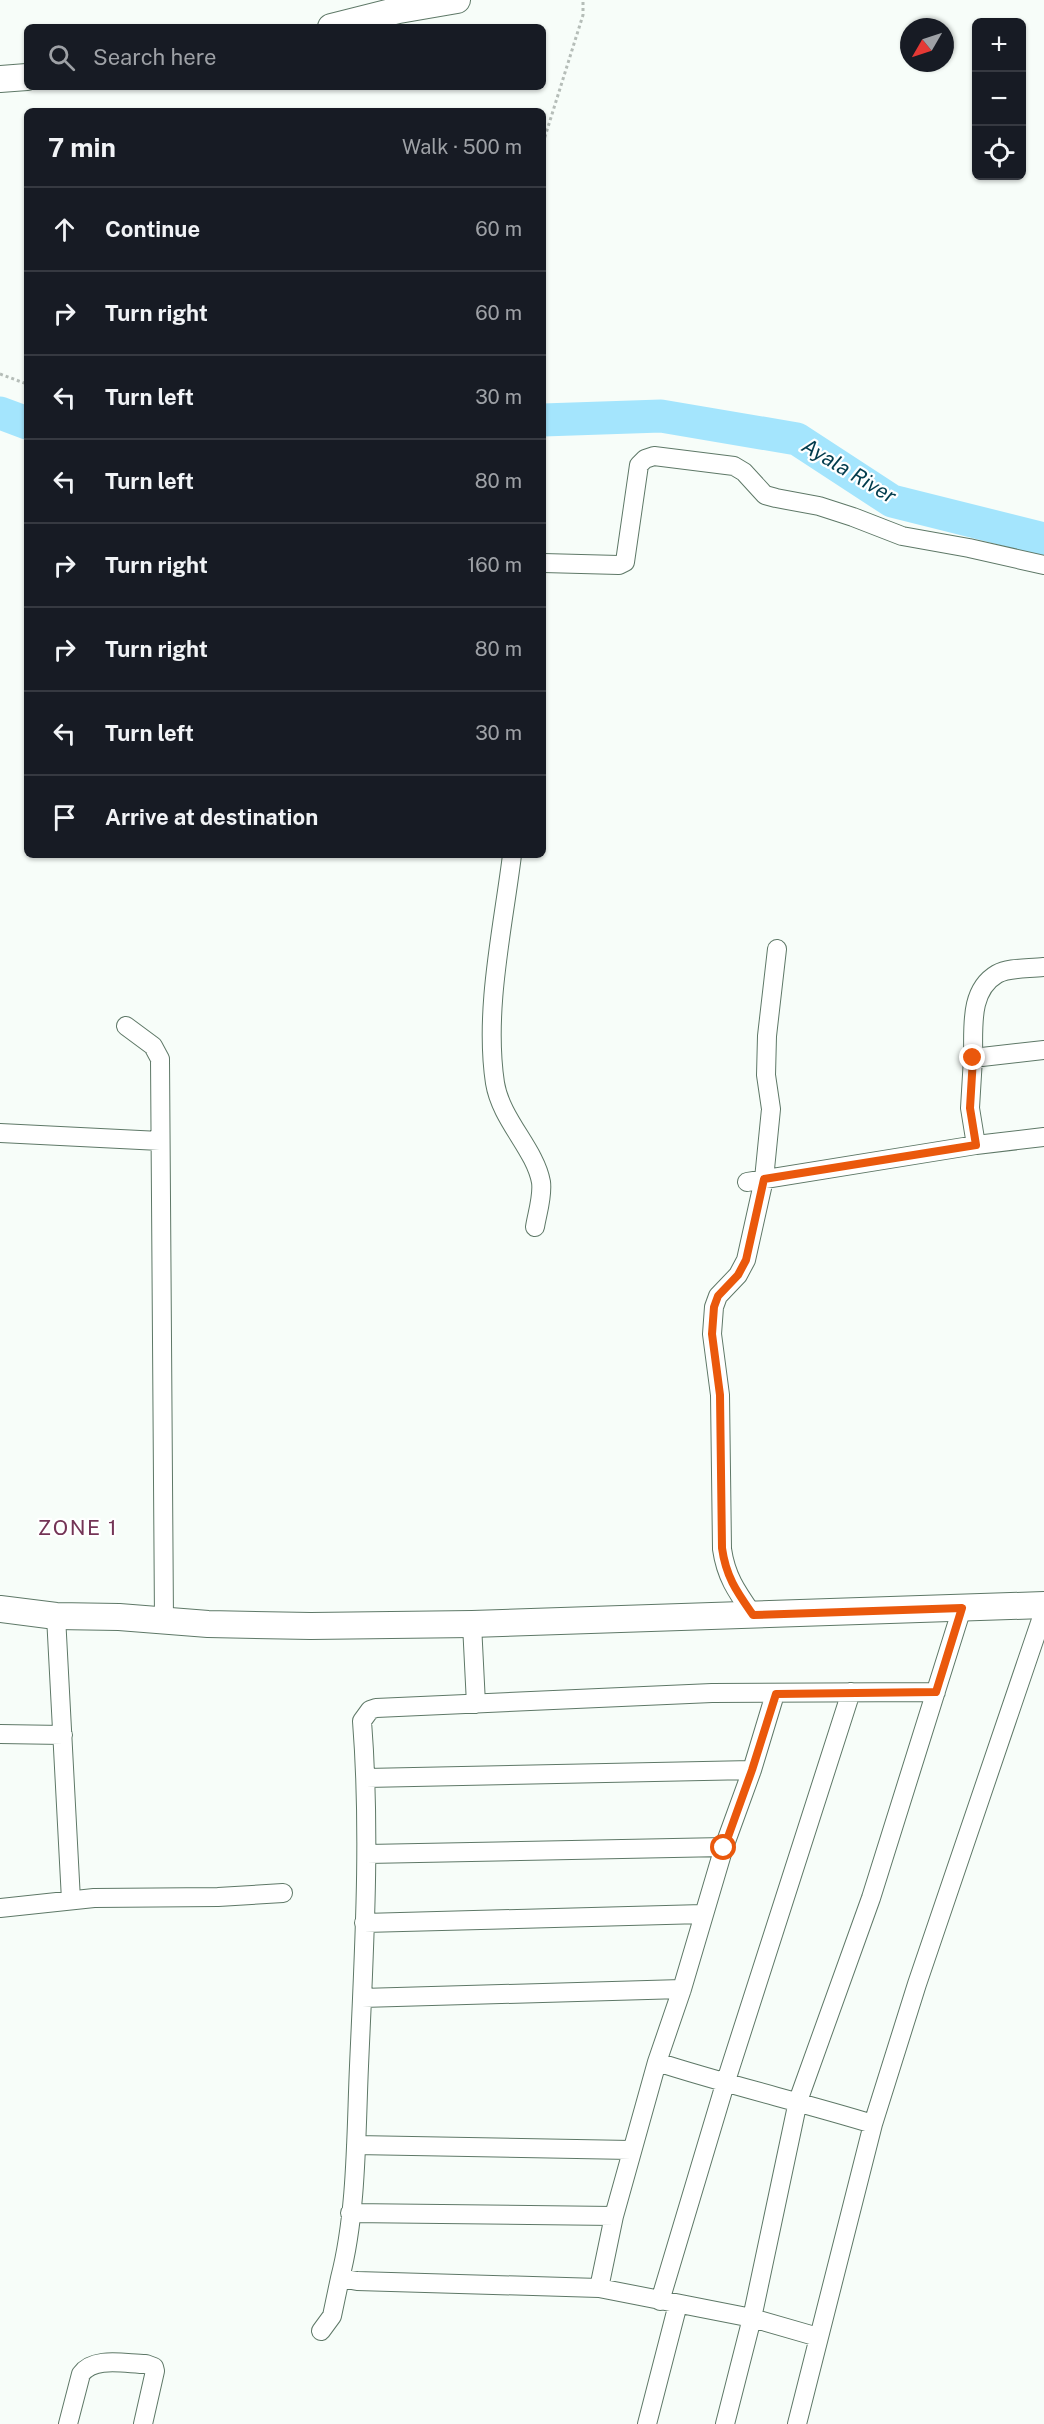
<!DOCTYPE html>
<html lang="en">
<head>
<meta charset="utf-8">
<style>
  :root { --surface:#171b24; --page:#242831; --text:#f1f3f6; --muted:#9ea1a6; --line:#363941 }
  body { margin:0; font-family:"Public Sans",sans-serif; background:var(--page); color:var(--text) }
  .controls { position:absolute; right:18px; top:18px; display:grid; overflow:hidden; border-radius:9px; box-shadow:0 2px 4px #0004 }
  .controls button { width:54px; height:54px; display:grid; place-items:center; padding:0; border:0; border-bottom:2px solid var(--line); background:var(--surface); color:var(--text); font:30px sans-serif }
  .compass { position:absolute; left:900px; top:18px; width:54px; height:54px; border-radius:50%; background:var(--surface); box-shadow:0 2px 4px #0004; rotate:231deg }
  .stop { position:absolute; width:18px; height:18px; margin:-14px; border:4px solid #ea580c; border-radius:50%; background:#fff }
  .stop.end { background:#ea580c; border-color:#fff; box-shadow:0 2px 6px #0008 }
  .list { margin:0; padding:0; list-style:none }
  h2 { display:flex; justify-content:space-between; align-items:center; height:78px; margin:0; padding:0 24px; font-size:26px }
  h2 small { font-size:20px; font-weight:400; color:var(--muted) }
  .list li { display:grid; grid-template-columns:39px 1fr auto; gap:18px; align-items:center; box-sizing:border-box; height:84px; padding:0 24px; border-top:2px solid var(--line) }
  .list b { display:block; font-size:22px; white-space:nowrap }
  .list em { font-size:20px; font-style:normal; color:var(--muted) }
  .icon { flex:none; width:33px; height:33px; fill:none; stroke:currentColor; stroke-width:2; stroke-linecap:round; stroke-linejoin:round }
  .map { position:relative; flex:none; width:1044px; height:2424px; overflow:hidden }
  .search { position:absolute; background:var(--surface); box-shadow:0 2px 4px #0004; left:24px; top:24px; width:522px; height:66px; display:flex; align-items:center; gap:15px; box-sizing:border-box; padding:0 21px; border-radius:9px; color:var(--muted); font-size:22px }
  .panel { position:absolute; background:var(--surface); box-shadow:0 2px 4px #0004; left:24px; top:108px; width:522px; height:750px; border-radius:9px }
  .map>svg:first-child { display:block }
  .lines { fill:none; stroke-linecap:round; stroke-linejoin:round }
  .river { stroke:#a4e5fd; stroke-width:33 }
  .street-casing { stroke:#5e7867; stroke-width:20 }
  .secondary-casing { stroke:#5e7867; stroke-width:28 }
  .path { stroke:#b5bdb8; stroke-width:3; stroke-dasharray:3 3; stroke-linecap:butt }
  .street { stroke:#fff; stroke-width:18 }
  .secondary { stroke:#fff; stroke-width:26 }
  .route { stroke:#ea580c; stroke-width:8 }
  .labels { text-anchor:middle; stroke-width:4.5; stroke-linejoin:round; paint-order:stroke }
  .water-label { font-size:21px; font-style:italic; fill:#023c4d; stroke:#fff }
  .neighbourhood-label { font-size:21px; letter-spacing:1.5px; fill:#743456; stroke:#fff }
</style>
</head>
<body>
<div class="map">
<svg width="1044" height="2424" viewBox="0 0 1044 2424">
  <rect width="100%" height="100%" fill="#f7fdf9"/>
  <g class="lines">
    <!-- river -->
    <path class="river" d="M0,413L27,423
      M543,420L661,416L797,439L892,501L1044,539"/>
    <defs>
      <path id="street" d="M543,563L619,565L625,562L639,465L645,459L654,456L734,466L744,472L765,495L776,498L819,506L853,517L902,536L969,548L1044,565
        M512,855C503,928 484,1010 495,1083C501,1120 535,1149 541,1182C543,1196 537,1214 535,1227
        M126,1026L153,1046L160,1059L164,1621
        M973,1058C974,1030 968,991 997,974C1009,967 1030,969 1044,967
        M0,1133L160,1141
        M976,1145L970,1108L973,1058L1044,1050
        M747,1182L976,1145L1044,1137
        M753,1615C737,1592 726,1577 722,1549L720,1395L712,1334L714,1307L718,1296L738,1275L746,1260L764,1179L771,1109L766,1075L767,1036L777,949
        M56,1616L71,1900
        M472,1624L476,1704
        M0,1734L63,1735
        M366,1778L752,1770
        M367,1854L724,1847
        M0,1908L94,1898L218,1897L283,1893
        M364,1923L703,1914
        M362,1998L682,1989
        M657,2062C728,2085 801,2102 873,2124
        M356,2145L631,2150
        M350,2213L614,2216
        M599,2288L614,2216L657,2062L682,1989L724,1847L752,1770L775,1694
        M660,2301L725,2084L851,1692
        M321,2331L332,2316L340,2278
        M818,2337L752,2318L599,2288L357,2281L340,2278C357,2213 356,2133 359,2066C364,1951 371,1836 362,1721L370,1710L376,1708L712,1693L936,1692
        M68,2424L81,2374C94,2356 126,2364 146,2364L154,2367L155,2371L143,2424
        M647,2424L678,2304
        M725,2424L752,2318L798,2101L871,1898L962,1608
        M797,2424L873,2124L917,1984L1044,1611"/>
      <path id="secondary" d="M331,27L399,10L457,0
        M0,79L27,77
        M0,1609L56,1616L119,1617L208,1624L311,1626L472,1624L1044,1605"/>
    </defs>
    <!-- street casing -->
    <use href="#street" class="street-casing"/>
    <!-- secondary casing -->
    <use href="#secondary" class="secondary-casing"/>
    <!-- path -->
    <path class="path" d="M543,143L583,15V0
      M0,374L27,384"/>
    <!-- street -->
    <use href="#street" class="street"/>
    <!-- secondary -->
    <use href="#secondary" class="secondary"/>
  </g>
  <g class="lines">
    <!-- route -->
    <path class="route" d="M724,1848L752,1770L776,1694L936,1692L962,1608L753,1615C737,1592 726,1577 722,1548L720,1395L712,1334L714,1307L718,1296L738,1275L746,1260L764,1179L976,1145L970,1108L973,1058"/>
  </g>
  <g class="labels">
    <!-- water labels -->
    <g class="water-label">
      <text transform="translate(849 471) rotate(31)" y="7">Ayala River</text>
    </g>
    <!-- neighbourhood labels -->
    <g class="neighbourhood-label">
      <text x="78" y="1535">ZONE 1</text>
    </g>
  </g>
</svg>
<div class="controls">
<button>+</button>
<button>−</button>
<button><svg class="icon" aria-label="locate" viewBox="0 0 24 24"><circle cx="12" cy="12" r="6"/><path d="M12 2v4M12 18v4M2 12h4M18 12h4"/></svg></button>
</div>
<svg class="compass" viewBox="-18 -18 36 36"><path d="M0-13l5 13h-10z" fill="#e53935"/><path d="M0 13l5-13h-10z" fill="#9ea1a6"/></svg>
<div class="stop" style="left:724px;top:1848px"></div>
<div class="stop end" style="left:973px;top:1058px"></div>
<div class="search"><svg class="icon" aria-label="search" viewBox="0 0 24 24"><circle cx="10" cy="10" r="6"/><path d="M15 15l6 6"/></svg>Search here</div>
<section class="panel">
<h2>7 min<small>Walk · 500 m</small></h2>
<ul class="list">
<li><svg class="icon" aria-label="ahead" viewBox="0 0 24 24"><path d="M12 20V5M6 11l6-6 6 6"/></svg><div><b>Continue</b></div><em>60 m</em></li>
<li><svg class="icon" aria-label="right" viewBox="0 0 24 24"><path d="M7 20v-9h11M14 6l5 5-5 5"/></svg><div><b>Turn right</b></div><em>60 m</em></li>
<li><svg class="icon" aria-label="left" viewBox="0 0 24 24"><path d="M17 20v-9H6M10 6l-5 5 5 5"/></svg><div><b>Turn left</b></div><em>30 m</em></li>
<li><svg class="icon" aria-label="left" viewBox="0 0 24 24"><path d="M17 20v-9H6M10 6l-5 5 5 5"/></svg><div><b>Turn left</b></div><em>80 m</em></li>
<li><svg class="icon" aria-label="right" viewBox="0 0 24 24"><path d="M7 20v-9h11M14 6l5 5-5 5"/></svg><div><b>Turn right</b></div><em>160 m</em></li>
<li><svg class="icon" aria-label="right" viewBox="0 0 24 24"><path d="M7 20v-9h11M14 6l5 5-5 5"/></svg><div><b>Turn right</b></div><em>80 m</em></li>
<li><svg class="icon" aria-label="left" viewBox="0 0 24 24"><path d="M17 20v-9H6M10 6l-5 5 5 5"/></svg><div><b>Turn left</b></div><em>30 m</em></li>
<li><svg class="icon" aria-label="arrive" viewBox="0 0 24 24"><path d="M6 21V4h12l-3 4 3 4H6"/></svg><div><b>Arrive at destination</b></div></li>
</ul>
</section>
</div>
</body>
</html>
